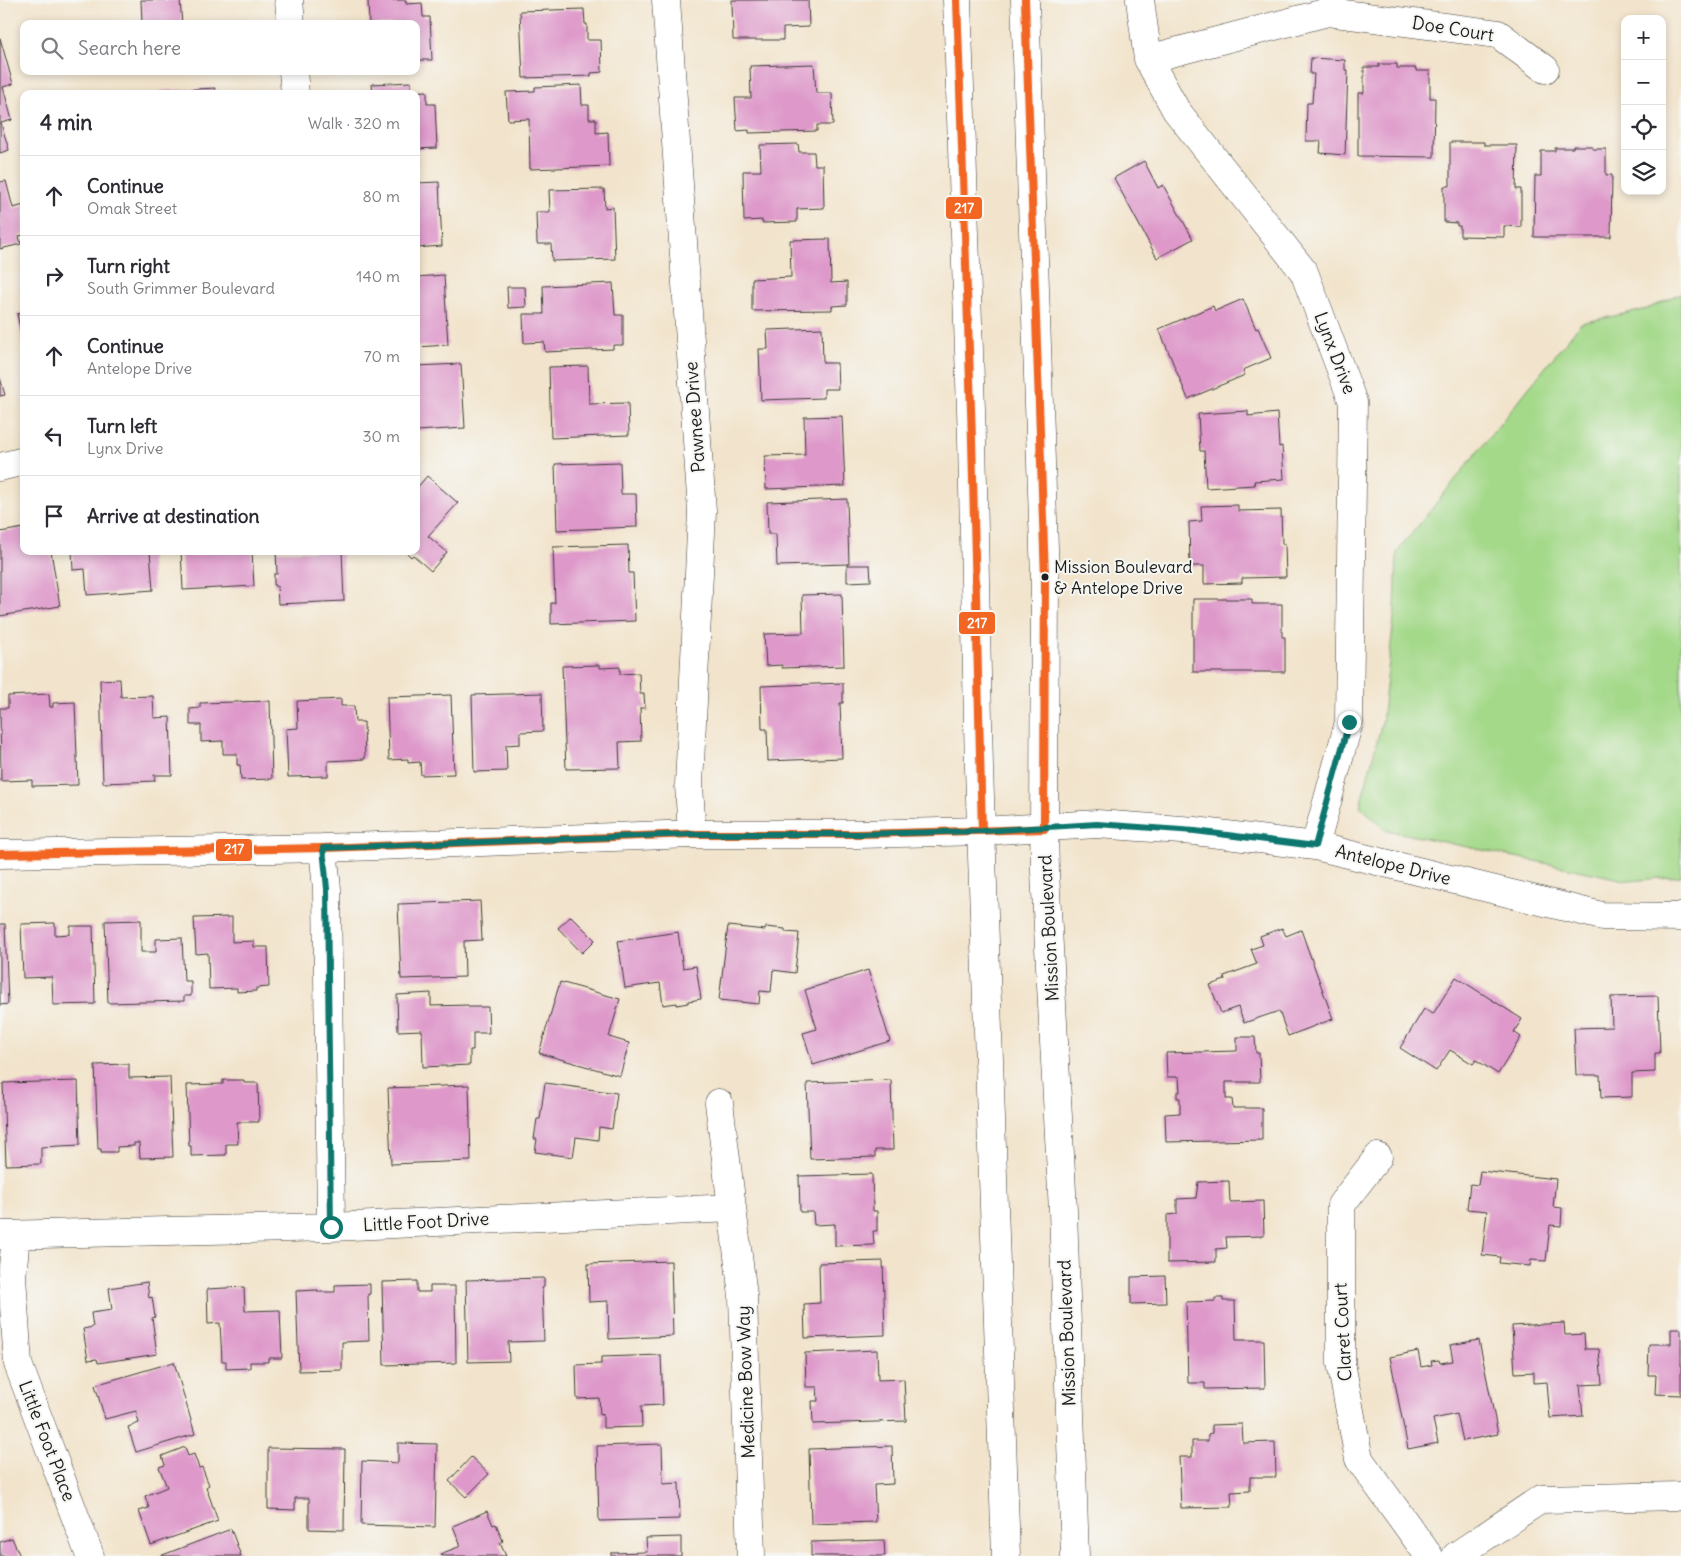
<!DOCTYPE html>
<html lang="en">
<head>
<meta charset="utf-8">
<style>
  :root { --surface:#fff; --page:#f7f7f7; --text:#2b2b33; --muted:#7c7c81; --line:#e1e1e2 }
  body { margin:0; font-family:Delius,sans-serif; background:var(--page); color:var(--text) }
  .controls { position:absolute; right:15px; top:15px; display:grid; overflow:hidden; border-radius:10px; box-shadow:0 2px 8px #0003 }
  .controls button { width:45px; height:45px; display:grid; place-items:center; padding:0; border:0; border-bottom:1px solid var(--line); background:var(--surface); color:var(--text); font:25px sans-serif }
  .stop { position:absolute; width:15px; height:15px; margin:-11px; border:4px solid #0f766e; border-radius:50%; background:#fff }
  .stop.end { background:#0f766e; border-color:#fff; box-shadow:0 1px 5px #0008 }
  .list { margin:0; padding:0; list-style:none }
  h2 { display:flex; justify-content:space-between; align-items:center; height:65px; margin:0; padding:0 20px; font-size:21px }
  h2 small { font-size:16px; font-weight:400; color:var(--muted) }
  .list li { display:grid; grid-template-columns:32px 1fr auto; gap:15px; align-items:center; box-sizing:border-box; height:80px; padding:0 20px; border-top:1px solid var(--line) }
  .list b { display:block; font-size:19px; white-space:nowrap }
  .list p { margin:0; font-size:16px; white-space:nowrap; color:var(--muted) }
  .list em { font-size:16px; font-style:normal; color:var(--muted) }
  .icon { flex:none; width:28px; height:28px; fill:none; stroke:currentColor; stroke-width:2; stroke-linecap:round; stroke-linejoin:round }
  .map { position:relative; flex:none; width:1681px; height:1556px; overflow:hidden }
  .search { position:absolute; background:var(--surface); box-shadow:0 2px 8px #0003; left:20px; top:20px; width:400px; height:55px; display:flex; align-items:center; gap:12px; box-sizing:border-box; padding:0 18px; border-radius:10px; color:var(--muted); font-size:19px }
  .panel { position:absolute; background:var(--surface); box-shadow:0 2px 8px #0003; left:20px; top:90px; width:400px; height:465px; border-radius:10px }
  .map>svg:first-child { display:block }
  .grass { fill:#a4d98a; stroke:#607a53 }
  .building { fill:#de99ca }
  .lines { fill:none; stroke-linecap:round; stroke-linejoin:round }
  .minor-casing { stroke:#3c3a36; stroke-width:29 }
  .major-casing { stroke:#3c3a36; stroke-width:29 }
  .minor { stroke:#fff; stroke-width:28 }
  .major { stroke:#fff; stroke-width:28 }
  .bus-1-casing { stroke:#f6f6f2; stroke-width:11 }
  .bus-1 { stroke:#f26522; stroke-width:8 }
  .route { stroke:#0f766e; stroke-width:6 }
  .bus-dot { fill:#1c1c1c; stroke:#f6f6f2; stroke-width:2 }
  .labels { text-anchor:middle; stroke-width:4; stroke-linejoin:round; paint-order:stroke }
  .bus-label { font-size:17px; fill:#1c1c1c; stroke:#f6f6f2; text-anchor:start }
  .street-label { font-size:18px; fill:#1c1c1c; stroke:#f6f6f2 }
  .line-badge { stroke:#f6f6f2; stroke-width:2 }
  .badge-label { font-size:14px; text-anchor:middle; font-weight:bold; fill:#fff }
</style>
</head>
<body>
<div class="map">
<svg width="1681" height="1556" viewBox="0 0 1681 1556">
  <rect width="100%" height="100%" fill="#f6f6f2"/>
  <filter id="ink" filterUnits="userSpaceOnUse"><feTurbulence type="fractalNoise" baseFrequency=".02" numOctaves="2"/><feDisplacementMap in="SourceGraphic" scale="10" xChannelSelector="R" yChannelSelector="G"/><feConvolveMatrix kernelMatrix="1 2 1 2 8 2 1 2 1" color-interpolation-filters="sRGB"/></filter>
  <filter id="wash" filterUnits="userSpaceOnUse"><feTurbulence type="fractalNoise" baseFrequency=".0096" numOctaves="4" result="noise"/><feDisplacementMap in="SourceGraphic" scale="20" xChannelSelector="R" yChannelSelector="G"/><feGaussianBlur stdDeviation="1.12" result="paint"/><feColorMatrix in="noise" values="0 0 0 0 0 0 0 0 0 0 0 0 0 0 0 0 0 1.4 0 .05"/><feComposite in="paint" operator="in"/></filter>
  <g filter="url(#wash)">
    <rect width="100%" height="100%" fill="#f2e4cc"/>
    <!-- grass -->
    <path class="grass" d="M1681,293V876L1630,881L1386,830L1360,806L1382,722L1395,609L1397,552L1581,323L1647,309Z"/>
    <g id="blocks">
      <!-- building -->
      <path class="building" d="M141,0H180L182,24H142Z
        M368,0H406V4L422,3L423,17H430L432,60H416V24H369Z
        M732,0H808L809,27L783,28V40H733Z
        M584,9L585,24H587V40H601L602,72L591,73V76L523,78L520,11Z
        M0,38L13,84L3,87L12,120L1,123L9,150L0,153Z
        M1311,58L1345,60V70H1348L1345,155L1320,153L1321,141H1306L1307,103H1312L1314,74H1310Z
        M814,64L816,93H832L833,125H817V131L749,133V130L737,131L735,98H751L750,66Z
        M1379,64H1397V68H1416V71H1430V98H1435L1434,157L1358,156V93H1364V67H1379Z
        M355,71H381V73L355,74Z
        M411,82V92L427,91V104H435L437,148L416,149V94H373L372,84Z
        M581,85L582,105H589V119H596V133L608,132L609,166L530,169L529,119L508,120L506,92L535,91V87Z
        M215,88V94H160V91Z
        M1450,142H1484V145H1517L1516,189H1521V227L1504,226V237L1460,236V226H1457V223L1444,222V186H1450Z
        M798,144L799,152H814L815,165H823L824,208L797,209V222L762,223V220L744,221L743,171H761L760,145Z
        M1573,146H1592V149H1606V175H1612L1611,237H1534L1535,176H1541V151H1555V148H1573Z
        M1144,161L1158,188L1163,185L1193,239L1157,258L1114,178Z
        M6,181L13,208L24,205V235L19,236L21,244L0,249V182Z
        M439,182L442,246L416,248V183Z
        M604,189L605,208L613,207L615,259L552,261L551,244H537L536,212H550L549,190Z
        M830,239L831,283L847,282V305L832,306V310L752,311V279L791,277L790,240Z
        M444,275L448,345L416,347V277Z
        M613,283L615,315H623V345H613V349L545,352L544,342L524,343L523,314H544L543,286Z
        M507,287H525L526,307L508,308Z
        M1243,299L1256,329L1258,328L1271,358L1243,370L1245,375L1188,399L1159,329L1213,306L1215,311Z
        M24,313V343H23L17,314Z
        M822,328L823,363H837L838,389H824V398L761,400L759,349H768L767,330Z
        M461,364L465,428L416,431V366Z
        M588,366L589,404L628,403L629,435L551,438L549,367Z
        M0,378L5,395L0,396Z
        M1248,411V416L1277,413L1279,447L1282,446L1284,479L1254,481L1255,485L1206,488L1204,451H1200L1198,414Z
        M842,416L845,486L766,489L765,456L805,455L804,417Z
        M620,462L621,494H636L637,527L557,530L555,464Z
        M427,476L458,503L428,536L447,552L431,571L413,555L411,557L405,551H416V489Z
        M847,499L849,564L777,566L776,534H768L767,502Z
        M1238,505V511L1281,510L1282,544H1285L1286,577L1242,578V583L1204,584V566H1190L1189,522L1202,521L1201,506Z
        M24,528V551H51L60,606L0,616V532Z
        M628,545L629,573H633L635,621L551,624V603H555L553,547Z
        M72,551H150L153,590L87,595L85,569L73,570Z
        M181,551H252L254,586L183,590Z
        M276,551H342L344,601L278,604L277,586H274V574H277Z
        M847,565H870L871,581L847,582Z
        M842,594L844,666L782,668V665L766,666L764,634L803,633L802,595Z
        M1193,599H1252V604H1282V637H1285V672H1193Z
        M600,665V668L620,667V674L639,673L640,694H644L645,708H640L641,741L619,742L620,768L566,769L562,666Z
        M120,679L121,697L153,696L154,718L170,717L172,775H154L155,781L103,783L100,680Z
        M843,683V703H840L842,758L768,761L767,729H762L761,686Z
        M542,693L543,731L520,732V744L506,745L507,771L474,772L472,695Z
        M49,694L50,707H53V703L75,702L78,785L32,786V780L1,781L0,708H8V696Z
        M451,695L454,774L421,775L420,762L408,763V759L389,760L387,697Z
        M341,699V706H354L355,722H364L365,759L328,761V776L288,777L286,729L298,728L297,701Z
        M270,701L272,779L241,780L240,765H237V754H223V741L201,742V725H190V709L200,708V703Z
        M480,901L482,940L464,941L465,977L401,979L398,904Z
        M571,916L595,940L582,953L558,928Z
        M232,917V942L254,941V947H268L269,987L256,988V991L237,992V988L209,989L208,953L196,954L194,918Z
        M141,920V952H156V939L182,938L184,981H191V996H184V1001L108,1003L105,921Z
        M55,923V935L70,934V926H93L95,1004L53,1005L52,977L23,978L21,924Z
        M0,924H5L8,1004L0,1005Z
        M728,926L765,930L766,927L785,929V932L799,933L795,973L773,970L771,992L760,991L759,1004L719,1000Z
        M1282,928L1286,936L1301,930L1333,1019L1288,1036L1279,1011L1244,1023L1238,1007L1221,1013L1210,985L1225,980L1224,976L1257,964L1251,949L1263,945L1260,936Z
        M678,932L683,968L696,966L701,999L688,1001V1003L677,1005V1003L663,1005L660,983L625,988L618,941Z
        M868,970L890,1041L813,1065L803,1033L817,1029L805,990Z
        M1456,977L1522,1019L1514,1032L1521,1037L1498,1074L1476,1060L1473,1064L1450,1050L1436,1071L1400,1048L1424,1009L1433,1014Z
        M560,982L620,999L609,1037L629,1043L620,1076L539,1053Z
        M431,993V1006L468,1005V1007H488L489,1033H473V1050H470V1065L423,1067L422,1030L398,1031L397,995Z
        M1658,996L1660,1053H1655V1072L1632,1073V1097L1601,1098L1600,1075H1576L1574,1028L1612,1027L1611,997Z
        M1237,1037H1255L1256,1053H1259L1260,1082H1226V1099H1232L1233,1108H1262V1140L1166,1142L1165,1114L1180,1113V1098H1177V1092H1180L1179,1077H1167L1166,1053L1237,1051Z
        M129,1064V1078L170,1077L173,1157L140,1158L139,1143H134V1146L117,1147V1152H101V1149H98L95,1065Z
        M223,1080H244V1083H258L259,1122H237L238,1144H226V1155L191,1156V1146H189L187,1085L223,1084Z
        M891,1080L893,1150H875V1157L810,1159L807,1083Z
        M78,1081L80,1145L41,1147V1164L6,1165L3,1083Z
        M545,1083L617,1093L612,1129L599,1127L598,1140L576,1137L573,1157L535,1152L537,1139H534L537,1119H540Z
        M469,1085L471,1161L391,1164L388,1088Z
        M1480,1171L1556,1179L1553,1207L1562,1208L1561,1226L1550,1225L1546,1261L1531,1260L1530,1266L1499,1263L1500,1257L1482,1255L1487,1211L1467,1209L1470,1184L1478,1185Z
        M872,1174L873,1211H877V1231H873L874,1245L835,1246V1224L814,1225L813,1212H800L799,1176Z
        M1229,1181L1230,1202L1263,1201L1264,1236L1226,1237L1227,1248L1216,1249V1262L1167,1263V1215L1177,1214V1199L1196,1198L1198,1182Z
        M671,1261L673,1336L609,1339L608,1301L589,1302L588,1264Z
        M883,1261L885,1335L805,1338L804,1304L820,1303L819,1263Z
        M1165,1276L1166,1303L1131,1304V1277Z
        M544,1278V1287L542,1288L544,1341L508,1342L509,1361L468,1362L466,1280Z
        M417,1281V1292H430V1286H455L456,1363L384,1365L382,1282Z
        M147,1282L149,1298L152,1297L155,1317L152,1318L157,1354L98,1363L97,1359L88,1360L83,1329L93,1327L91,1313L112,1310L109,1288Z
        M370,1284V1294H368L369,1341L342,1342V1370L299,1371L296,1291L318,1290V1292H335V1285Z
        M244,1287L245,1311L280,1310L282,1358H268V1362H250V1368L226,1369V1361H222L220,1323L208,1324L207,1289Z
        M1215,1298H1223V1301H1235L1236,1340H1264L1265,1388L1205,1389V1383H1188L1186,1302L1215,1301Z
        M1564,1323L1565,1335L1584,1334L1585,1349H1599L1602,1384L1580,1385L1583,1416L1550,1418L1547,1382L1534,1383V1372L1515,1373L1512,1326Z
        M1671,1329H1681V1395L1655,1394L1656,1375H1648L1649,1344H1671Z
        M1479,1340L1498,1434L1463,1441L1457,1414L1433,1419L1438,1443L1408,1449L1390,1357L1418,1351L1421,1367L1432,1365L1431,1361L1439,1360L1440,1363L1453,1361L1450,1345Z
        M877,1350L878,1380L904,1379L906,1421L813,1424L812,1401H818L817,1387H806L805,1353Z
        M661,1355L663,1405L641,1406L642,1427L603,1428V1414L600,1415L599,1398L577,1399L576,1365L601,1364V1357Z
        M174,1362L195,1434L136,1452L128,1427L139,1423L136,1411L105,1419L95,1385Z
        M1242,1424L1243,1443L1275,1442L1276,1477H1250V1491L1231,1492L1232,1507L1181,1508L1179,1457H1192V1441H1208V1434L1212,1433V1425Z
        M398,1443L437,1444L435,1527L361,1525L362,1461L398,1463Z
        M662,1444L663,1484L679,1483L680,1519L599,1521L597,1446Z
        M892,1446L893,1484L874,1485L876,1522L811,1524L809,1449Z
        M185,1447L188,1456L194,1454L199,1468L202,1467L209,1485L206,1487L218,1521L151,1545L139,1511L149,1508L145,1496L167,1487L159,1467L165,1465L162,1456Z
        M268,1448L345,1449L344,1530L309,1529V1498H295V1510L268,1509Z
        M471,1457L489,1474L466,1497L449,1481Z
        M487,1511L493,1525L496,1524L503,1541L500,1543L506,1556H441L440,1554L461,1546L453,1526Z
        M231,1529L241,1556H160Z
        M681,1537V1556H611V1553L647,1552L646,1538Z
        M12,1538L20,1556H0V1542Z
        M884,1540L885,1556H811V1542Z"/>
    </g>
  </g>
  <g filter="url(#ink)">
    <use href="#blocks" fill-opacity="0" stroke="#3c3a36" stroke-width="1"/>
    <g class="lines">
      <defs>
        <path id="minor" d="M289,0L291,24
          M666,0L702,511L689,785L692,834
          M1140,0L1148,59L1176,110L1304,272L1353,402L1349,722L1315,846
          M1148,59L1328,12L1498,34L1545,69
          M293,71L295,94
          M0,467L24,461
          M323,848L327,889L331,1227
          M0,854L323,848L692,834H859L982,831L1097,824L1195,831L1315,846L1602,916L1681,917
          M719,1103L743,1296L751,1556
          M1378,1157L1341,1205V1363L1359,1459L1429,1556
          M0,1235L331,1227L732,1208
          M16,1235L12,1277L18,1364L90,1556
          M1456,1556L1541,1499L1681,1496"/>
        <path id="major" d="M957,0L972,439L979,768L1006,1556
          M1025,0L1045,577L1044,829L1045,872L1063,1211L1075,1556"/>
      </defs>
      <!-- minor casing -->
      <use href="#minor" class="minor-casing"/>
      <!-- major casing -->
      <use href="#major" class="major-casing"/>
      <!-- minor -->
      <use href="#minor" class="minor"/>
      <!-- major -->
      <use href="#major" class="major"/>
      <defs>
        <path id="bus-1" d="M957,0L972,439L982,831
          M0,854L323,848L692,834H859L1044,829L1045,577L1025,0"/>
      </defs>
      <!-- bus-1 casing -->
      <use href="#bus-1" class="bus-1-casing"/>
      <!-- bus-1 -->
      <use href="#bus-1" class="bus-1"/>
    </g>
  </g>
  <g class="lines" filter="url(#ink)">
    <!-- route -->
    <path class="route" d="M331,1227L327,889L323,848L692,834H859L982,831L1097,824L1195,831L1315,846L1349,722"/>
  </g>
  <!-- markers -->
  <circle class="bus-dot" cx="1045" cy="577" r="4.5"/>
  <g class="labels">
    <!-- bus labels -->
    <g class="bus-label">
      <text x="1054" y="573">Mission Boulevard<tspan x="1054" dy="21">&amp; Antelope Drive</tspan></text>
    </g>
    <!-- street labels -->
    <g class="street-label">
      <text transform="translate(1453 29) rotate(9)" y="6">Doe Court</text>
      <text transform="translate(1335 353) rotate(69)" y="6">Lynx Drive</text>
      <text transform="translate(695 417) rotate(-94)" y="6">Pawnee Drive</text>
      <text transform="translate(1393 865) rotate(14)" y="6">Antelope Drive</text>
      <text transform="translate(1049 928) rotate(-93)" y="6">Mission Boulevard</text>
      <text transform="translate(426 1222) rotate(-3)" y="6">Little Foot Drive</text>
      <text transform="translate(1343 1332) rotate(-93)" y="6">Claret Court</text>
      <text transform="translate(1067 1333) rotate(-92)" y="6">Mission Boulevard</text>
      <text transform="translate(746 1382) rotate(-92)" y="6">Medicine Bow Way</text>
      <text transform="translate(47 1441) rotate(69)" y="6">Little Foot Place</text>
    </g>
  </g>
  <g class="line-badge">
    <rect x="945" y="196" width="38" height="24" rx="5" fill="#f26522"/>
    <rect x="958" y="611" width="38" height="24" rx="5" fill="#f26522"/>
    <rect x="215" y="838" width="38" height="24" rx="5" fill="#f26522"/>
  </g>
  <g class="badge-label">
    <text x="964" y="213">217</text>
    <text x="977" y="628">217</text>
    <text x="234" y="854">217</text>
  </g>
</svg>
<div class="controls">
<button>+</button>
<button>−</button>
<button><svg class="icon" aria-label="locate" viewBox="0 0 24 24"><circle cx="12" cy="12" r="6"/><path d="M12 2v4M12 18v4M2 12h4M18 12h4"/></svg></button>
<button><svg class="icon" aria-label="layers" viewBox="0 0 24 24"><path d="M12 4l9 5-9 5-9-5zM3 14l9 5 9-5"/></svg></button>
</div>
<div class="stop" style="left:331px;top:1227px"></div>
<div class="stop end" style="left:1349px;top:722px"></div>
<div class="search"><svg class="icon" aria-label="search" viewBox="0 0 24 24"><circle cx="10" cy="10" r="6"/><path d="M15 15l6 6"/></svg>Search here</div>
<section class="panel">
<h2>4 min<small>Walk · 320 m</small></h2>
<ul class="list">
<li><svg class="icon" aria-label="ahead" viewBox="0 0 24 24"><path d="M12 20V5M6 11l6-6 6 6"/></svg><div><b>Continue</b><p>Omak Street</p></div><em>80 m</em></li>
<li><svg class="icon" aria-label="right" viewBox="0 0 24 24"><path d="M7 20v-9h11M14 6l5 5-5 5"/></svg><div><b>Turn right</b><p>South Grimmer Boulevard</p></div><em>140 m</em></li>
<li><svg class="icon" aria-label="ahead" viewBox="0 0 24 24"><path d="M12 20V5M6 11l6-6 6 6"/></svg><div><b>Continue</b><p>Antelope Drive</p></div><em>70 m</em></li>
<li><svg class="icon" aria-label="left" viewBox="0 0 24 24"><path d="M17 20v-9H6M10 6l-5 5 5 5"/></svg><div><b>Turn left</b><p>Lynx Drive</p></div><em>30 m</em></li>
<li><svg class="icon" aria-label="arrive" viewBox="0 0 24 24"><path d="M6 21V4h12l-3 4 3 4H6"/></svg><div><b>Arrive at destination</b></div></li>
</ul>
</section>
</div>
</body>
</html>
